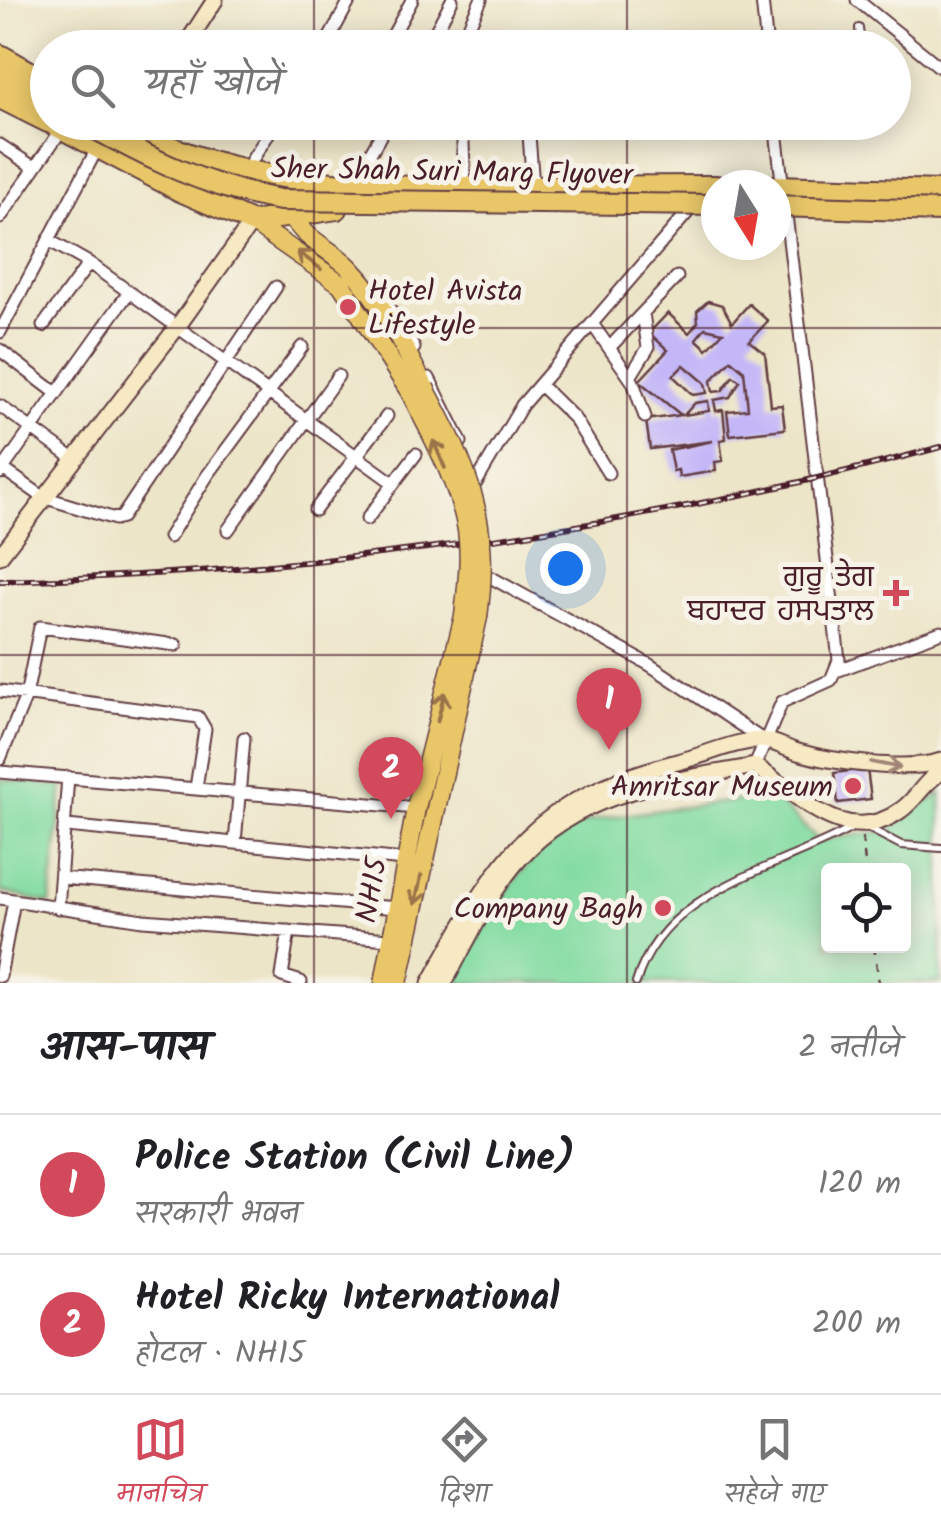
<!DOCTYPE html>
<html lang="hi">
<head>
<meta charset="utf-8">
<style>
  :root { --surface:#fff; --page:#f2f2f2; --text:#202124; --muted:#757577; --line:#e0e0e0; --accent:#d1495b }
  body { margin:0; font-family:Kalam,"Playpen Sans Deva","Noto Sans Gurmukhi",sans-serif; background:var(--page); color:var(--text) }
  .controls { position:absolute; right:30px; bottom:30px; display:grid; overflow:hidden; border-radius:10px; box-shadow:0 5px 25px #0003 }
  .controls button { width:90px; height:90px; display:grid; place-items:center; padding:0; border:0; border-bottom:2px solid var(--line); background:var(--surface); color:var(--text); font:50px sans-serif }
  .compass { position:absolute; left:701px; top:170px; width:90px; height:90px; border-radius:50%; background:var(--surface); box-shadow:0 5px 25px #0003; rotate:169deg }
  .you { position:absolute; left:565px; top:568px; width:35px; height:35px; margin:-25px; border:8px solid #fff; border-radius:50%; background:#1a73e8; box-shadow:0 0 0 15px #1a73e833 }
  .badge { display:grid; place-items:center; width:65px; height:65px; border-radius:50%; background:var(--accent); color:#fff; font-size:32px; font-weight:700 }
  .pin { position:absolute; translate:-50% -82px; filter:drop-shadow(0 2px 5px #0008) }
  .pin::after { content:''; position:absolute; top:52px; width:35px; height:30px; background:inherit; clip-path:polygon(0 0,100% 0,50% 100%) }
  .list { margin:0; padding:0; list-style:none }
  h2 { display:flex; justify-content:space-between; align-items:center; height:130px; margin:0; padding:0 40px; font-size:42px }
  h2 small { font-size:32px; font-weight:400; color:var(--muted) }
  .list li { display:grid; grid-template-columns:65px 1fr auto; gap:30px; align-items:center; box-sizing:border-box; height:140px; padding:0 40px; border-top:2px solid var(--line) }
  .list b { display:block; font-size:38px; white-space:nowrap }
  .list p { margin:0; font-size:32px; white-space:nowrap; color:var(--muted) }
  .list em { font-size:32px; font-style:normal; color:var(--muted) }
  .icon { flex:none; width:55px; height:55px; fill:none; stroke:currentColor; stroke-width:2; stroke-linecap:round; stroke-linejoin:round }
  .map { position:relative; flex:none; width:941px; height:983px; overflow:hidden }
  .search { position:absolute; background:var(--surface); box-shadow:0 5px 25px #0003; left:30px; right:30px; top:30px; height:110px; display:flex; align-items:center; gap:25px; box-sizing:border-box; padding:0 35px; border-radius:55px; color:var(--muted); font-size:38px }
  .sheet { height:410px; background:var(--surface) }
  nav { display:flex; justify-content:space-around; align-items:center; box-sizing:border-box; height:140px; border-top:2px solid var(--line); background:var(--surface); font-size:28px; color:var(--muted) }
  nav a { display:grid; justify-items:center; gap:5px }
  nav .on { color:var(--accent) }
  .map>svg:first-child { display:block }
  .green { fill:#82dca2; stroke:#667e66; stroke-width:2.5; fill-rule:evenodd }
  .building { fill:#c4b7f8; fill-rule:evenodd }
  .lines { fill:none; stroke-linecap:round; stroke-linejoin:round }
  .lane-casing { stroke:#623d43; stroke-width:10 }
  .street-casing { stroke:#623d43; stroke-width:15 }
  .secondary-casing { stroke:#623d43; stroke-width:19 }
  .primary-casing { stroke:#623d43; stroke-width:21 }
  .highway-casing { stroke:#623d43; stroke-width:24 }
  .path { stroke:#623d43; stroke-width:2.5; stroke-dasharray:8 8; stroke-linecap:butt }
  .lane { stroke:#fff; stroke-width:6 }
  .street { stroke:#fff; stroke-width:11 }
  .secondary { stroke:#f6e9c3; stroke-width:15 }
  .primary { stroke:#e9c769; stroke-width:18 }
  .highway { stroke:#e9c769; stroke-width:20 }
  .rail-casing { stroke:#4a1f2b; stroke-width:6 }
  .rail { stroke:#f7f3e8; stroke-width:2.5; stroke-dasharray:8; stroke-linecap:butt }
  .primary-bridge-casing { stroke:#623d43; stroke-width:21; stroke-linecap:butt }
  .highway-bridge-casing { stroke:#623d43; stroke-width:24; stroke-linecap:butt }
  .primary-bridge { stroke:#e9c769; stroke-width:18 }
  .highway-bridge { stroke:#e9c769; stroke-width:20 }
  .oneway { stroke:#9a734a }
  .oneway2 { stroke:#a08477 }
  .grid { fill:none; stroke:#4a1f2b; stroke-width:2.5; stroke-opacity:0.55 }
  .poi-dot { fill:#d1495b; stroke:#f7f3e8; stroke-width:4 }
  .labels { text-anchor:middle; stroke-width:10; stroke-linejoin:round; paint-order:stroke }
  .street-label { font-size:30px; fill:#4a1f2b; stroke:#f7f3e8 }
  .poi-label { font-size:30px; fill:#4a1f2b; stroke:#f7f3e8; text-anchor:end }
</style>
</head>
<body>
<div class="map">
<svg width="941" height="983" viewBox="0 0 941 983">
  <rect width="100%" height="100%" fill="#f7f3e8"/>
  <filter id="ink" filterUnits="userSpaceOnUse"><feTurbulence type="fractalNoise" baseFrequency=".01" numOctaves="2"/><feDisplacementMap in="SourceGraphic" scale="20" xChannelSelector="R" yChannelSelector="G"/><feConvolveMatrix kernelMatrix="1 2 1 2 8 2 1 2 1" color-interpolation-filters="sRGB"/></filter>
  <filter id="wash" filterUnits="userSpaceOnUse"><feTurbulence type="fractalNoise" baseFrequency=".0048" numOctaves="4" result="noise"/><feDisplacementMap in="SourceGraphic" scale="40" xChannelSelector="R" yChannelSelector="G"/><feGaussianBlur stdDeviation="2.25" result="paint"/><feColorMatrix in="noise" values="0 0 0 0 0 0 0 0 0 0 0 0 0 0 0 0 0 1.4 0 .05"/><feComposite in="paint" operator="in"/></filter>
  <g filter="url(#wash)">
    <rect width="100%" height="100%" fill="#ede5c8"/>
    <!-- green -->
    <path class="green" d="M0,779L63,786L50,904L0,891Z
      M941,793V983H455C476,934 522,857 567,828C586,816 739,801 773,796L818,840L886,831ZM828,871H904V946H828Z"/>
    <g id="blocks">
      <!-- building -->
      <path class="building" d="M708,301L722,305L732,323L749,304L768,321L749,341L765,353L771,406L782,405L785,429L730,435L727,411L748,409L744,371L731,360L711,381L713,392L722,391L733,376L740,381L730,397L714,400L716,411L723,410L726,439L720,440L723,461L715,462L716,471L679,477L678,470L673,471L669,450L713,441L650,449L646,420L681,415L639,381L668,350L649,333L668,313L689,333L698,322L697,311ZM705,328L723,332L707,349L696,339ZM684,365L705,383L707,393L693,395L673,376ZM708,401L709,411L684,415L695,403Z
        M867,769L871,799L838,803L834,773Z"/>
    </g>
  </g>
  <g filter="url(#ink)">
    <use href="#blocks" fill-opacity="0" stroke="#623d43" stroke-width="2.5"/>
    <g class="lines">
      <defs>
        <path id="lane" d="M859,28L861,48
          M777,132L835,122
          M864,826L901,845L941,848
          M636,983C664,888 777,870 854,827"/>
        <path id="street" d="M762,0L767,48
          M857,0L941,68
          M324,48L350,0
          M386,48L412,0
          M427,48L452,0
          M459,48L481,0
          M462,122L465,187
          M528,122L533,187
          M341,127L344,122
          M0,145L35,168
          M245,171L276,122
          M353,184L388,122
          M0,218L62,129
          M50,241L89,263
          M384,300L414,348
          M593,325L633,382L645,417
          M43,326L89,263L392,482
          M0,332L98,147
          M609,348L677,277
          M0,350L55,392
          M630,377L648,348L643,313
          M429,378L461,442
          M540,385L574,418L608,473
          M0,406L74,459
          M0,467L43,497L115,519L122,517L276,287
          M0,473L129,292
          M476,483L522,405L688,212
          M315,510L387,416
          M367,519L416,454
          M228,530L338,376
          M169,537L207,476L302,347
          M492,578L650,665L763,740
          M839,670L941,632
          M0,691L198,717L205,729L196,788
          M0,759L26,696L40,627L176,645
          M755,766L782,702L831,680L839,660L775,122
          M0,772L416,808
          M67,826L404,860
          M235,843L244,738
          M61,878L396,908
          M0,898L143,920L390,939
          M58,908L68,777
          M289,931L282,976L301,982
          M0,976L14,901"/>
        <path id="secondary" d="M184,48L215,0
          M0,556L178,326L252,222
          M430,983C502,854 530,800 681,761C705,755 738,740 762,740C774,741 787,749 798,752C832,762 909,772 941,761
          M444,983C467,942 489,892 521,857C582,789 670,782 755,766C798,794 845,851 901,810C917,799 924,781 941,772"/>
        <path id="primary" d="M290,205C293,235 329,247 349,267C383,302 403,345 425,388
          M252,222L341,284L410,392
          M384,983L416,808L464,616
          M398,983L478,617"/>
        <path id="highway" d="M0,55L48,82
          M0,77L48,103
          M0,98L48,122
          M49,122L178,190L252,222L337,209
          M119,122C234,188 358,187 487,187C564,187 640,187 716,186
          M776,186L941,191"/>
      </defs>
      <!-- lane casing -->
      <use href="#lane" class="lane-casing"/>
      <!-- street casing -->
      <use href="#street" class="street-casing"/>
      <!-- secondary casing -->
      <use href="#secondary" class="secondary-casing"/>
      <!-- primary casing -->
      <use href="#primary" class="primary-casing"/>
      <!-- highway casing -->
      <use href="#highway" class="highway-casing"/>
      <!-- path -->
      <path class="path" d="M862,837L866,871
        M874,946L879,983"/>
      <!-- lane -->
      <use href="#lane" class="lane"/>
      <!-- street -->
      <use href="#street" class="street"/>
      <!-- secondary -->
      <use href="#secondary" class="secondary"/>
      <!-- primary -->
      <use href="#primary" class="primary"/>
      <!-- highway -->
      <use href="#highway" class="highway"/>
      <defs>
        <path id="rail" d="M0,581C318,572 633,530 941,447"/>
      </defs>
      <!-- rail casing -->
      <use href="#rail" class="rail-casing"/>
      <!-- rail -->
      <use href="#rail" class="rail"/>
      <defs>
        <path id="primary-bridge" d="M425,388C470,473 491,520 478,617
          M410,392C431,434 459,483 467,530C471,558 467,587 464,616"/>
        <path id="highway-bridge" d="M83,122C148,158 207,188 280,200L716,205
          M776,206L941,211"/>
      </defs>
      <!-- primary-bridge casing -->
      <use href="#primary-bridge" class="primary-bridge-casing"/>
      <!-- highway-bridge casing -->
      <use href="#highway-bridge" class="highway-bridge-casing"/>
      <!-- primary-bridge -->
      <use href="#primary-bridge" class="primary-bridge"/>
      <!-- highway-bridge -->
      <use href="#highway-bridge" class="highway-bridge"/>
    </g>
    <!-- one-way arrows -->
    <defs><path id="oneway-shaft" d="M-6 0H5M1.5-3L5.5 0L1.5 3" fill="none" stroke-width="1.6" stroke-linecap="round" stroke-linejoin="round" transform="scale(2.5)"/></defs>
    <g class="oneway">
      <use href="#oneway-shaft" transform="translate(309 260) rotate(-143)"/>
      <use href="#oneway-shaft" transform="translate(439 454) rotate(-113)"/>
      <use href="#oneway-shaft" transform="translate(441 707) rotate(-76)"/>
      <use href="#oneway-shaft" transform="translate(418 890) rotate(103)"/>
    </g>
    <use class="oneway2" href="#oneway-shaft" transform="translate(886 765) rotate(11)"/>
  </g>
  <!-- grid -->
  <path class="grid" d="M314,0V48M627,0V48M314,122V983M627,122V983M0,328H941M0,655H941"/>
  <!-- markers -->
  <g class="poi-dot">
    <circle cx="348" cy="307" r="10"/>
    <path d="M891 578h10v10h10v10h-10v10h-10v-10h-10v-10h10z"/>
    <circle cx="853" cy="786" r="10"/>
    <circle cx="663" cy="908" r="10"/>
  </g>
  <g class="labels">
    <!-- street labels -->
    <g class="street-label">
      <text transform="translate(452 171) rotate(1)" y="10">Sher Shah Suri Marg Flyover</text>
      <text transform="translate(371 890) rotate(-80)" y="10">NH15</text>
    </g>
    <!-- poi labels -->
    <g class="poi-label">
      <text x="368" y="300" text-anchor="start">Hotel Avista<tspan x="368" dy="34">Lifestyle</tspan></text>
      <text x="874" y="586">ਗੁਰੂ ਤੇਗ<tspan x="874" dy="34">ਬਹਾਦਰ ਹਸਪਤਾਲ</tspan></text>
      <text x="833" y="796">Amritsar Museum</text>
      <text x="643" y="918">Company Bagh</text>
    </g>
  </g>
</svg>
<div class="controls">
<button><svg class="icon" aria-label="locate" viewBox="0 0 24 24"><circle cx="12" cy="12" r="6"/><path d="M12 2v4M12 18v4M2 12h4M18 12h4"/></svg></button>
</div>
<svg class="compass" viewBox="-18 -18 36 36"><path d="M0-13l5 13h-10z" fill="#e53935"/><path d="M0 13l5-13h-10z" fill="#757577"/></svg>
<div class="you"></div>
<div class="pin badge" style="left:609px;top:750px">1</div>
<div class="pin badge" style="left:391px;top:819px">2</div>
<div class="search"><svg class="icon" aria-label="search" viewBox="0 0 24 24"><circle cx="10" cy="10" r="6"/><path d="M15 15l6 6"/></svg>यहाँ खोजें</div>
</div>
<section class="sheet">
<h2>आस-पास<small>2 नतीजे</small></h2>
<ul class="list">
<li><span class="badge">1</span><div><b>Police Station (Civil Line)</b><p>सरकारी भवन</p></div><em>120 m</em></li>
<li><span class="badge">2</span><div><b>Hotel Ricky International</b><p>होटल · NH15</p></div><em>200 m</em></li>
</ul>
</section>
<nav>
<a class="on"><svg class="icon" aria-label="map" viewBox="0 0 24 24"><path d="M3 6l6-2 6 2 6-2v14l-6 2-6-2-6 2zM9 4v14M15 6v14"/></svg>मानचित्र</a>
<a><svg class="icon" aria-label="directions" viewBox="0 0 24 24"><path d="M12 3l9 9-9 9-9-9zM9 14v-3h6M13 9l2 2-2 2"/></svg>दिशा</a>
<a><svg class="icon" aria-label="saved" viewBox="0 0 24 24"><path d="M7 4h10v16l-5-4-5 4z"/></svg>सहेजे गए</a>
</nav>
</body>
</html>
